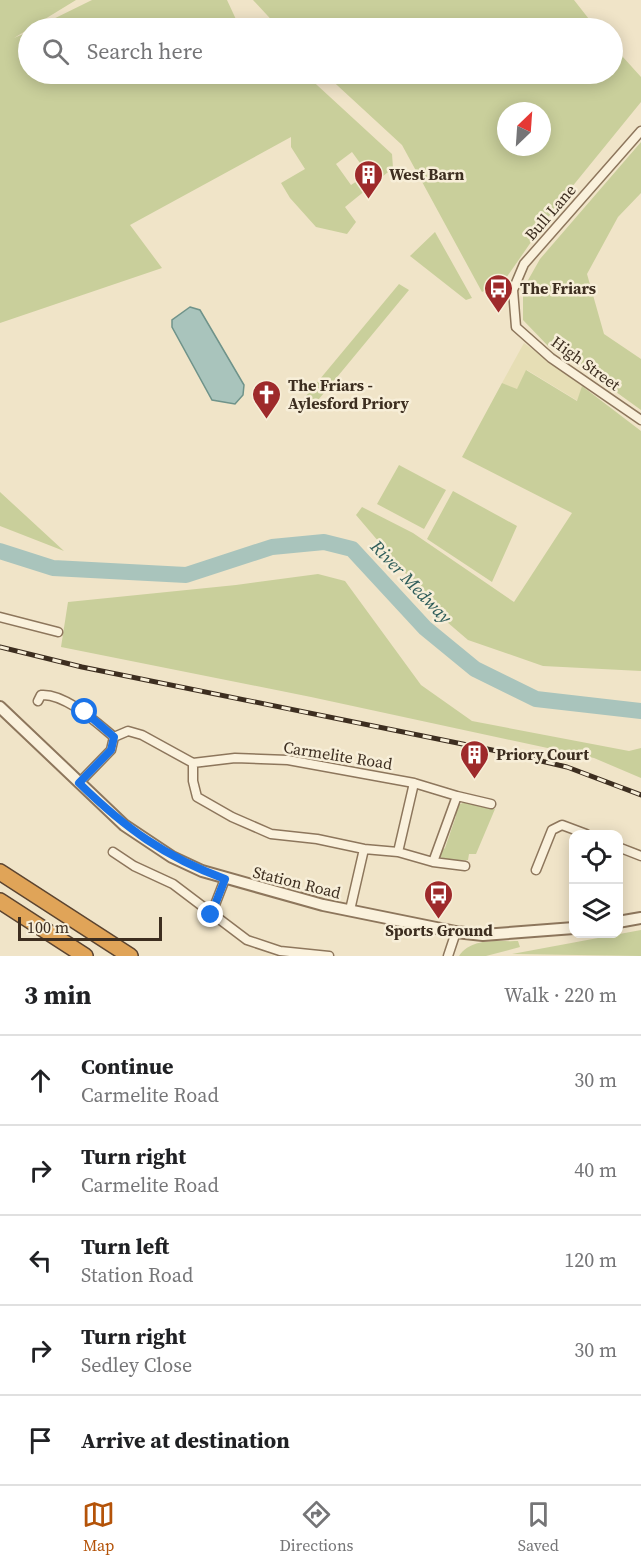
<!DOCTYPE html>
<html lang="en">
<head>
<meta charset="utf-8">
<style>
  :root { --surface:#fff; --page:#f2f2f2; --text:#202124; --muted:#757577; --line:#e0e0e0; --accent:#b45309 }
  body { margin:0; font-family:"Source Serif 4",serif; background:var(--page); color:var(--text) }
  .controls { position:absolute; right:18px; bottom:18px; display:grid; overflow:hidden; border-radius:12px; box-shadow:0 3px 15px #0003 }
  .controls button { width:54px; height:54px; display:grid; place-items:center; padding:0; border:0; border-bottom:2px solid var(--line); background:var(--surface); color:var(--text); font:30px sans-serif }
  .compass { position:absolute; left:497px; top:102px; width:54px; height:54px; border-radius:50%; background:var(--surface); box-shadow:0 3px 15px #0003; rotate:25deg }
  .scale { position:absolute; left:18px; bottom:15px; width:144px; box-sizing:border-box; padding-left:6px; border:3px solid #3d2e20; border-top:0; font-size:16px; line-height:21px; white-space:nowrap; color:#3d2e20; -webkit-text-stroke:4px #f7eed8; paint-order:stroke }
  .stop { position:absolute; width:18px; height:18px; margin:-14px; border:4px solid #1a73e8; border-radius:50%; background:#fff }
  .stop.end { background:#1a73e8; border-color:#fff; box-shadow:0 2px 6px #0008 }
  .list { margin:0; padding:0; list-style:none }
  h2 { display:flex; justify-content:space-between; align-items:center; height:78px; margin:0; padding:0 24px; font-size:26px }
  h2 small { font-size:20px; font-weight:400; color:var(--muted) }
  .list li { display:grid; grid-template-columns:39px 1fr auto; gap:18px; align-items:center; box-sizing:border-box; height:90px; padding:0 24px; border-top:2px solid var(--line) }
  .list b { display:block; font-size:22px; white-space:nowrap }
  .list p { margin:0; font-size:20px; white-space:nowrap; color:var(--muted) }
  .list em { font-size:20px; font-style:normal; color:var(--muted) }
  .icon { flex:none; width:33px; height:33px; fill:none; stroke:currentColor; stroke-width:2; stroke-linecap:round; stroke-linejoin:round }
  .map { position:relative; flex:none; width:641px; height:956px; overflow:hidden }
  .search { position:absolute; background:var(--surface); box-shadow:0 3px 15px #0003; left:18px; right:18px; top:18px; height:66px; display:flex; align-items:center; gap:15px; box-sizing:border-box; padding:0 21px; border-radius:33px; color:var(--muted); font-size:22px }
  .sheet { height:528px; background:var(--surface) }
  nav { display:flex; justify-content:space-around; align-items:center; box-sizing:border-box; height:84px; border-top:2px solid var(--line); background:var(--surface); font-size:16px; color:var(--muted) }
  nav a { display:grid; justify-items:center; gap:3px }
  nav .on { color:var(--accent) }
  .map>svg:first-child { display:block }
  .farmland { fill:#e6deb5 }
  .green { fill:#c9cf9b; fill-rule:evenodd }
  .water { fill:#a9c4bc; stroke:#6f938a; stroke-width:1.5 }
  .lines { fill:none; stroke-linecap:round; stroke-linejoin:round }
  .river { stroke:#a9c4bc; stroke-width:16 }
  .minor-casing { stroke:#8d765c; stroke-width:11 }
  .tertiary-casing { stroke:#8d765c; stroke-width:14 }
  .motorway-casing { stroke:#5b4430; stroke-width:18 }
  .minor { stroke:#faf1dc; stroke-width:8 }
  .tertiary { stroke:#faf1dc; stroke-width:10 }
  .motorway { stroke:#e0a458; stroke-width:15 }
  .rail-casing { stroke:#3d2e20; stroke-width:5 }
  .rail { stroke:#f7eed8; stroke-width:3; stroke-dasharray:9; stroke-linecap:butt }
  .route { stroke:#1a73e8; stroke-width:8 }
  .labels { text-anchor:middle; stroke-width:5; stroke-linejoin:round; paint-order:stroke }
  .poi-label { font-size:16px; font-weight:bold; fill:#3d2e20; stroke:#f7eed8; text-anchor:start }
  .street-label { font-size:16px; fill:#3d2e20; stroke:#f7eed8 }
  .water-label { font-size:18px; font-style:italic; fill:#2f5d5a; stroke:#f7eed8 }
</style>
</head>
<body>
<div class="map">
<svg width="641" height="956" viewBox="0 0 641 956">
  <rect width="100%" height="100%" fill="#f0e4c8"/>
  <!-- farmland -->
  <path class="farmland" d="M524,343L582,386L578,401L527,370L517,390L502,383Z"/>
  <!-- green -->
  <path class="green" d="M0,0H76L14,38L28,32V74H305L392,154L393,168L345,207L356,222L347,234L316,227L290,198L281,183L305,169L291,147V137L130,225L162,268L0,323ZM352,152L368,174L351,185L336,164Z
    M92,0H227L240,28H35Z
    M253,0H574L596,28H279Z
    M613,46L641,77V102L554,209L504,281L482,292L402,145L325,74H612ZM506,111H542V147H506Z
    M641,142V193L618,217L587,274L604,334L641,359V410L569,358L549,347L523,320V289L540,259Z
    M435,232L472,298L466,300L410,256Z
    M399,284L409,290L314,405L305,397Z
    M526,370L577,401L582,386L641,431V671L543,666L468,640L447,622L356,515L362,507L413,533L514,602L572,513L462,457L502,383L517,389Z
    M399,465L446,490L424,529L377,504Z
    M453,491L517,526L492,582L427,539Z
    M0,492L64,551L0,526Z
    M318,574L345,581L421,685L472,721L629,751L641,748V778L594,758L311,697L61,647L68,602L236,585Z
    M467,801L495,809L476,854H469L468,860L454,861L440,857L441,851L445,848L456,816L455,812L458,805Z
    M641,930V956L512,954Z
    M518,941L520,947L486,956H459C472,937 498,942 518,941Z"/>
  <!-- water -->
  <path class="water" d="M190,307L200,310L244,385L243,395L235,404L212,400L172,327V320Z"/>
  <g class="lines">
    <!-- river -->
    <path class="river" d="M0,551L53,568L186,575L272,547L324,542L352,549L425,628L475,669L536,699L641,711"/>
    <defs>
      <path id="minor" d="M641,131L524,264L513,290L516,327L551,358L641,420
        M0,617L58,632
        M38,701L41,695C65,693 97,723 114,737
        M193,763V781L197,797L232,817L271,834L317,839L364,849L398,852L433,862L465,866
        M79,783L111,750L114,737L128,731L142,735L193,763L235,758L288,760L414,783L457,796L433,862
        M457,796L491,804
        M618,847L641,856
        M113,852L134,866L173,884L247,940L280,951L329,956
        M398,852L414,783
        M536,870L552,830L562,825L586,834
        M350,910L364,849
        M211,915L225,879
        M448,956L456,932"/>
      <path id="tertiary" d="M0,707L124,825L172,857L202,871L323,905L456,932L483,935L574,928
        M618,922L641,918"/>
      <path id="motorway" d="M0,872L130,956
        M0,901L85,956"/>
    </defs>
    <!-- minor casing -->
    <use href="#minor" class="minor-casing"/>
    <!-- tertiary casing -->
    <use href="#tertiary" class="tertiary-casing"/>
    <!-- motorway casing -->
    <use href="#motorway" class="motorway-casing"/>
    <!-- minor -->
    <use href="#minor" class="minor"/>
    <!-- tertiary -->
    <use href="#tertiary" class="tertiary"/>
    <!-- motorway -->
    <use href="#motorway" class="motorway"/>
    <defs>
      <path id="rail" d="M0,647L82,667L502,752L567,767L641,795"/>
    </defs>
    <!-- rail casing -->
    <use href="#rail" class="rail-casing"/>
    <!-- rail -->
    <use href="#rail" class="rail"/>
  </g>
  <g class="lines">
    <!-- route -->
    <path class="route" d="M85,712L114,737L111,750L79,783C125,828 165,857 225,879L211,915"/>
  </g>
  <!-- icons -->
  <defs>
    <symbol id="building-pin" viewBox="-11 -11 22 30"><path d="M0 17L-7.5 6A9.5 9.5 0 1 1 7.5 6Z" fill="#9e2a2b" stroke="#f7eed8"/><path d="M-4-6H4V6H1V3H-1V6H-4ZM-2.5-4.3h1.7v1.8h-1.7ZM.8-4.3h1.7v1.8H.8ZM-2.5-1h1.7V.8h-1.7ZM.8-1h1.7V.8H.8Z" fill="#fff"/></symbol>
    <symbol id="bus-pin" viewBox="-11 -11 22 30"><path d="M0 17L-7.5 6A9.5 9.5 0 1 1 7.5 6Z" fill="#9e2a2b" stroke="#f7eed8"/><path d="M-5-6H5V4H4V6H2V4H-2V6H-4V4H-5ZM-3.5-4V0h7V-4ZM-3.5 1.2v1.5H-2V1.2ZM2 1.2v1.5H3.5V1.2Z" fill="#fff"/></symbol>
    <symbol id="church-pin" viewBox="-11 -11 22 30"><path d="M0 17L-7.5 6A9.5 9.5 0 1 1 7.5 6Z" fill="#9e2a2b" stroke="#f7eed8"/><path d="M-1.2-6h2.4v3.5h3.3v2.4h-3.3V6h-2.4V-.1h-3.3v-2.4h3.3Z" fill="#fff"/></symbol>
  </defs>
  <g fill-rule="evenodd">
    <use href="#building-pin" x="352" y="158" width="33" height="45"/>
    <use href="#bus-pin" x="482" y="272" width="33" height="45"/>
    <use href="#church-pin" x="250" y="378" width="33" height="45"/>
    <use href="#building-pin" x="458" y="738" width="33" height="45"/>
    <use href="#bus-pin" x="422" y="878" width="33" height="45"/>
  </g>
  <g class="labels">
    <!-- poi labels -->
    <g class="poi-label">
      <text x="389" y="180">West Barn</text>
      <text x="520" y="294">The Friars</text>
      <text x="288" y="391">The Friars -<tspan x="288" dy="18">Aylesford Priory</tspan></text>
      <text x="496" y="760">Priory Court</text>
      <text x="439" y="936" text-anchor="middle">Sports Ground</text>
    </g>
    <!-- street labels -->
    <g class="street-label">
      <text transform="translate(550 212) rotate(-49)" y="6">Bull Lane</text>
      <text transform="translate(586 363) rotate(36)" y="6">High Street</text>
      <text transform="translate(338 755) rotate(9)" y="6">Carmelite Road</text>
      <text transform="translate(297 882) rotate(14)" y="6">Station Road</text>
    </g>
    <!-- water labels -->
    <g class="water-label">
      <text transform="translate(411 582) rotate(46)" y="6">River Medway</text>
    </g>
  </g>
</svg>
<div class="controls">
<button><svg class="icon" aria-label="locate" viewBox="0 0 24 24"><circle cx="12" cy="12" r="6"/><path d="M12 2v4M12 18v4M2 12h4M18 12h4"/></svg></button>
<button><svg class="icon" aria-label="layers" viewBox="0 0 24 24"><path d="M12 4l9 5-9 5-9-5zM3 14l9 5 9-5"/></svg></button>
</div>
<svg class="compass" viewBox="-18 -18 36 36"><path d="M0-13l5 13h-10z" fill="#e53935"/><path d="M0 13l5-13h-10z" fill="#757577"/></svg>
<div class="scale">100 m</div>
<div class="stop" style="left:85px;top:712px"></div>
<div class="stop end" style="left:211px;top:915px"></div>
<div class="search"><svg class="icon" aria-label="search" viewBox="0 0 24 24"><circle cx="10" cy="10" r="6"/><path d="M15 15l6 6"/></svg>Search here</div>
</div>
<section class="sheet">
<h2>3 min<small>Walk · 220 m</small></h2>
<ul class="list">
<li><svg class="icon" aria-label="ahead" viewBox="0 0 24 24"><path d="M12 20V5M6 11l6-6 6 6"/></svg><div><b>Continue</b><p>Carmelite Road</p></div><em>30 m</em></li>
<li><svg class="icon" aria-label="right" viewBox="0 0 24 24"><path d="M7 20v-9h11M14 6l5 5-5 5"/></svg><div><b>Turn right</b><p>Carmelite Road</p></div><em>40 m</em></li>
<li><svg class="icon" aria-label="left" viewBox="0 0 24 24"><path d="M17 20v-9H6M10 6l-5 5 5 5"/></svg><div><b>Turn left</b><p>Station Road</p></div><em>120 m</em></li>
<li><svg class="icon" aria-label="right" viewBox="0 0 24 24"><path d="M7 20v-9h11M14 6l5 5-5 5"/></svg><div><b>Turn right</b><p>Sedley Close</p></div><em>30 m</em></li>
<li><svg class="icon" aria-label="arrive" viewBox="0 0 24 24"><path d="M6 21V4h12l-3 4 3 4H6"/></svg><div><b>Arrive at destination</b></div></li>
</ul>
</section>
<nav>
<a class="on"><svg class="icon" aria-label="map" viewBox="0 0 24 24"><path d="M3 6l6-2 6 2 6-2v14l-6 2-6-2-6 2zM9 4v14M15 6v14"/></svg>Map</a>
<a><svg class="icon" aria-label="directions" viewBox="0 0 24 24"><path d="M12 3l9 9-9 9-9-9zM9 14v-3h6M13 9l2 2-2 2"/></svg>Directions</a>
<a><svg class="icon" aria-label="saved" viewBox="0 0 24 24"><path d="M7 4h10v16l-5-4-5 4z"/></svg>Saved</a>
</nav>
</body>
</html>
